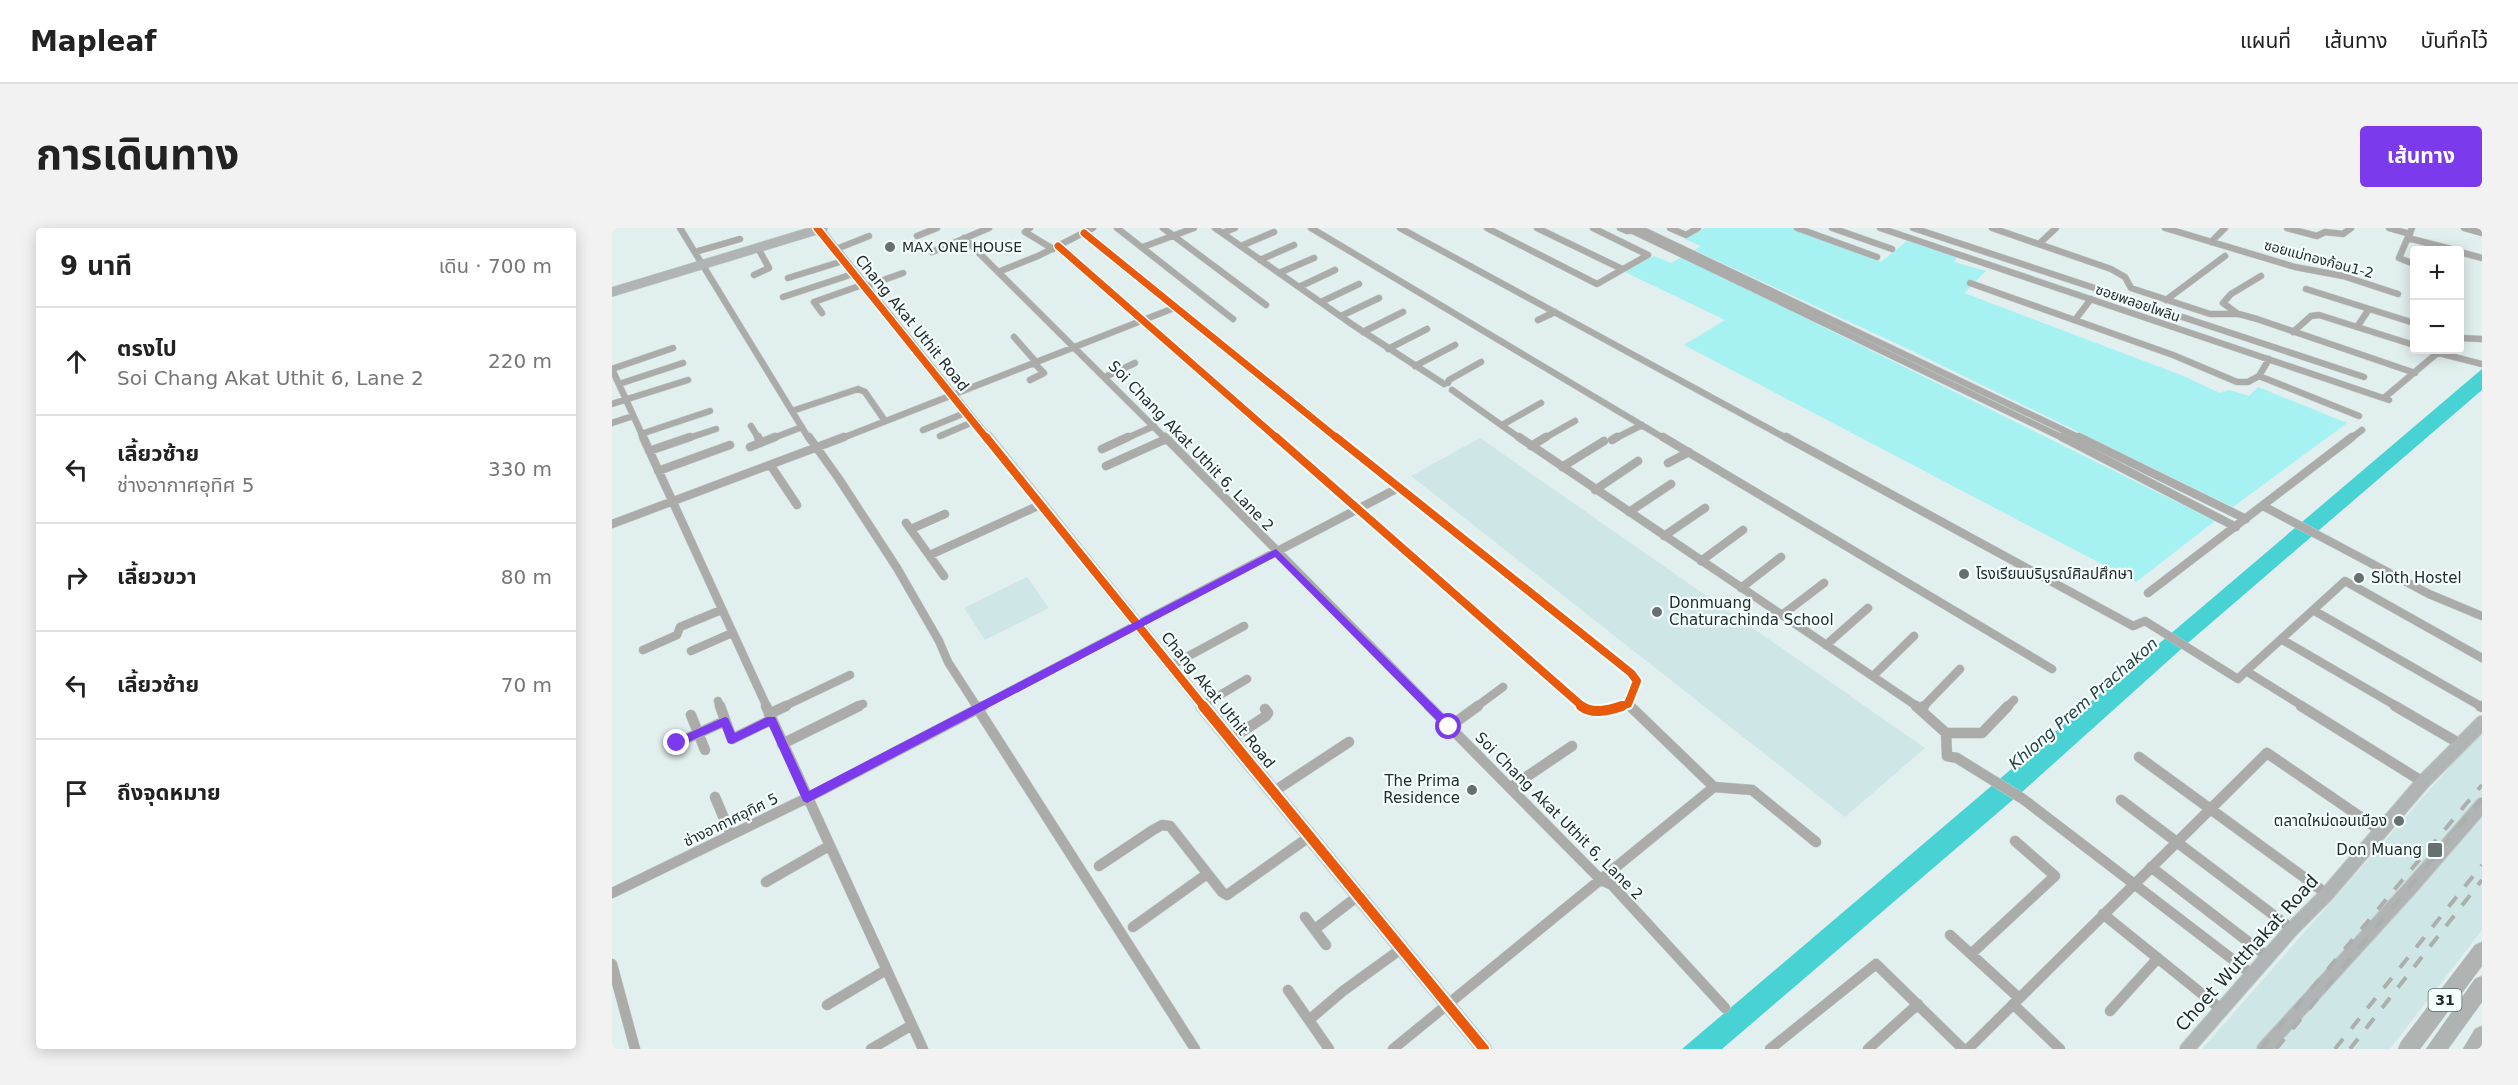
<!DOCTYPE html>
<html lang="th">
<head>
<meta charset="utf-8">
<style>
  :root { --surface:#fff; --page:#f2f2f2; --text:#222; --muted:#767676; --line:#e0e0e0; --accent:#7c3aed }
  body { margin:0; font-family:"DejaVu Sans","Noto Sans Thai",sans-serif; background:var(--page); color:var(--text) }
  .controls { position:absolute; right:18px; top:18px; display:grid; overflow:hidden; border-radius:6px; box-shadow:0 3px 15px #0003 }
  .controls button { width:54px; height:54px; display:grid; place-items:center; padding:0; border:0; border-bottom:2px solid var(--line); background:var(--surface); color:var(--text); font:30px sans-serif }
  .stop { position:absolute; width:18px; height:18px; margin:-14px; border:4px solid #7c3aed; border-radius:50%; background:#fff }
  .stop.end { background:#7c3aed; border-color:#fff; box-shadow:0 2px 6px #0008 }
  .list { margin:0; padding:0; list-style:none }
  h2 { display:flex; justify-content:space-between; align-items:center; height:78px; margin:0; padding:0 24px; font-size:26px }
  h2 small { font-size:20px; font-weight:400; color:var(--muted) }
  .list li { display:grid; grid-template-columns:39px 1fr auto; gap:18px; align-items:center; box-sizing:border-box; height:108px; padding:0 24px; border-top:2px solid var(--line) }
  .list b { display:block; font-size:22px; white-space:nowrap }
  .list p { margin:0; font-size:20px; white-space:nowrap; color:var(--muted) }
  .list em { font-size:20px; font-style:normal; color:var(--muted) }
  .icon { flex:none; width:33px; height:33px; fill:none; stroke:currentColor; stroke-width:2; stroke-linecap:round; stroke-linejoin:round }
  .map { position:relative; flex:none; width:1870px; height:821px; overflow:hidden; border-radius:6px }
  header { display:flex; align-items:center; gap:36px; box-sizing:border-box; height:84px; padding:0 30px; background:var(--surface); border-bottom:2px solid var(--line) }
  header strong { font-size:28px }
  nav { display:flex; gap:33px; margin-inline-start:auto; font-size:21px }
  .intro { display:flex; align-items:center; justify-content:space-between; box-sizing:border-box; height:144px; padding:0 36px }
  h1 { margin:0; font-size:42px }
  .button { padding:15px 27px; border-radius:6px; background:var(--accent); color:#fff; font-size:21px; font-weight:700 }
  main { display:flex; gap:36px; padding:0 36px }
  aside { flex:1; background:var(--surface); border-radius:6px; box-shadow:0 3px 15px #0003 }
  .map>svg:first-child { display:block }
  .built { fill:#cfe6e6 }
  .green { fill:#a6f1f2 }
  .water { fill:#49d2d4 }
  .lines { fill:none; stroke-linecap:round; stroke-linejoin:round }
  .street-far2-casing { stroke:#c0cbcb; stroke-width:7 }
  .street-far1-casing { stroke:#c0cbcb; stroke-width:9 }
  .street-casing { stroke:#c0cbcb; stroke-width:11 }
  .secondary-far2-casing { stroke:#c0cbcb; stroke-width:10 }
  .secondary-far1-casing { stroke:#c0cbcb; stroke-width:13 }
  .secondary-casing { stroke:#c0cbcb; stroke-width:16 }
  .highway-casing { stroke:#c0cbcb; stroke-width:1 }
  .street-far2 { stroke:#ababa9; stroke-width:6 }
  .street-far1 { stroke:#ababa9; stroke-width:8 }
  .street { stroke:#ababa9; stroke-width:10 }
  .secondary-far2 { stroke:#b1b4b4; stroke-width:9 }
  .secondary-far1 { stroke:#b1b4b4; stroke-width:11 }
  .secondary { stroke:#b1b4b4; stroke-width:14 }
  .highway { fill:#afb3b2; fill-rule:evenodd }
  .rail { stroke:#abafae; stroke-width:4; stroke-dasharray:13 13; stroke-linecap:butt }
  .cycleway-far2-casing { stroke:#f5fefe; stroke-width:10 }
  .cycleway-far1-casing { stroke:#f5fefe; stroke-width:12 }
  .cycleway-casing { stroke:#f5fefe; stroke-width:14 }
  .cycleway-far2 { stroke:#e8590c; stroke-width:7 }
  .cycleway-far1 { stroke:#e8590c; stroke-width:8 }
  .cycleway { stroke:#e8590c; stroke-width:10 }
  .route { fill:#7c3aed }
  .poi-dot { fill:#667070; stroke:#f5fefe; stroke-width:2 }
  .labels { text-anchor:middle; stroke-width:4.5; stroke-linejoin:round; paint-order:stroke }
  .far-poi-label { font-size:14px; fill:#232c2c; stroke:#f5fefe; text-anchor:start }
  .far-street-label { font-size:14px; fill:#232c2c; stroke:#f5fefe }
  .shield { fill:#f5fefe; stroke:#626b6b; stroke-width:1.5 }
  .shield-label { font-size:14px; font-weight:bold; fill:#232c2c }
  .street-label { font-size:15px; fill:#232c2c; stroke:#f5fefe }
  .poi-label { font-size:15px; fill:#232c2c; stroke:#f5fefe; text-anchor:start }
  .water-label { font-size:16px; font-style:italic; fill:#284242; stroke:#f5fefe }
  .near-street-label { font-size:18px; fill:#232c2c; stroke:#f5fefe }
</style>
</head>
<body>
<header>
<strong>Mapleaf</strong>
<nav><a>แผนที่</a><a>เส้นทาง</a><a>บันทึกไว้</a></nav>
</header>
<div class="intro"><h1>การเดินทาง</h1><a class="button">เส้นทาง</a></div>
<main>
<aside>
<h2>9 นาที<small>เดิน · 700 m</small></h2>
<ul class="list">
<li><svg class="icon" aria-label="ahead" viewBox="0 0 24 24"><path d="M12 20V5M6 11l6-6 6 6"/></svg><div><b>ตรงไป</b><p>Soi Chang Akat Uthit 6, Lane 2</p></div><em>220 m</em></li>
<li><svg class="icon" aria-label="left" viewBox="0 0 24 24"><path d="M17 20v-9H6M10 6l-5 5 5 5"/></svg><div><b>เลี้ยวซ้าย</b><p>ช่างอากาศอุทิศ 5</p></div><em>330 m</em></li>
<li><svg class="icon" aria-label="right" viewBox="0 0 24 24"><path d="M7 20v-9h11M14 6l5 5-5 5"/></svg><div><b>เลี้ยวขวา</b></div><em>80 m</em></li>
<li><svg class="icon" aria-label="left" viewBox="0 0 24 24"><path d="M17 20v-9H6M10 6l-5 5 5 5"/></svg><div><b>เลี้ยวซ้าย</b></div><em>70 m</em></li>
<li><svg class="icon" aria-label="arrive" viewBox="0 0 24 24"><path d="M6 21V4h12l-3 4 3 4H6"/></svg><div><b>ถึงจุดหมาย</b></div></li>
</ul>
</aside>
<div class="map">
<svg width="1870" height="821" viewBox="0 0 1870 821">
  <rect width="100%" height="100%" fill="#e2efef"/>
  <!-- built -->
  <path class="built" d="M868,210L1313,520L1233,589L799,248Z
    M415,349L437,380L373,412L352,380Z
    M1870,502V702L1778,821H1590Z"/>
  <!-- green -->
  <path class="green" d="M1093,0H1179L1269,34L1295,13L1345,29L1342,34L1374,43L1352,65L1569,147L1608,165L1617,162L1637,168L1646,159L1735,195L1621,279L1296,121L1082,22L1089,18L1073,11Z
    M1042,28L1059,35L1070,29L1603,293L1524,354L1072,117L1113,92L1013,44Z"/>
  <!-- water -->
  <path class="water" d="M1870,141V162L1577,414L1410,564L1110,821H1070Z"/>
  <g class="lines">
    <defs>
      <path id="street-far2" d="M68,0L197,211
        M418,0L413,4L441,21
        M505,0L621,91
        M551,0L654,77
        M603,0L741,97L832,156
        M699,0L1053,211
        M788,0L1176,211
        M875,0L985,56L1036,27L981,0
        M925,0L1010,41
        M1008,0L1015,3L1024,2
        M1027,0L1470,211
        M1058,0L1074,7L1086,0
        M1185,0L1265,29
        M1220,0L1280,21
        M1268,0L1777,172
        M1301,0L1752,149
        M1380,0L1499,41L1513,49L1519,60L1598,86H1627L1645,91L1803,145
        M1553,0L1683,39L1731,48L1786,66
        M1675,0L1705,8L1713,4L1731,6L1739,0
        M1777,0L1798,6
        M1800,0L1787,30L1802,36
        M1852,0L1870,5
        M1021,3L1453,211
        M472,5L726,211
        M610,5L623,0
        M305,8L325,0
        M352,10L554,211
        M1796,10L1843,22
        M1599,14L1613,0
        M1428,15L1444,0
        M446,18L666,211
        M629,18L662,4
        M531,19L582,0
        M222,22L257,8
        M83,24L128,11
        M320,24L377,0
        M1848,24L1870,30
        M648,32L682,17
        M386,44L426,28L481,0
        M667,45L702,30
        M142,47L157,40L146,20
        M176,50L231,33
        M1358,55L1561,127L1625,154H1636L1647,148L1747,188
        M252,59L291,45
        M687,59L723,42
        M1694,61L1802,95
        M171,69L241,46
        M1554,72L1613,28
        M709,74L747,56
        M210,85L202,74L250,57
        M1626,86L1611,75L1619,66L1649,48
        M729,88L767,70
        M926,92L943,84
        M1463,92L1479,71
        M1745,99L1757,81
        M751,104L791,84
        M1681,104L1699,88L1707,87L1802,117
        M402,109L424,134
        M1848,110L1870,111
        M776,121L815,101
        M1815,122L1870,136
        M803,138L843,117
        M0,141L32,211
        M0,141L61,120
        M1647,148L1657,131
        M493,149L523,135
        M418,152L432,145L422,135
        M836,155L837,152L869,134
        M7,156L71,135
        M840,162L909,211
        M1772,170L1829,122
        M0,176L76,152
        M180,183L246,161L253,164L273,193
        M0,195L21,188
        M890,197L929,175
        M139,198L147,211
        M311,202L353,185
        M29,206L98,183
        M328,208L361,194
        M74,211L104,201
        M159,211L190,199
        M228,211L562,80
        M513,211L542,198
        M931,211L963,193
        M1002,211L1030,197
        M1738,211L1750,202"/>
      <path id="street-far1" d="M31,209L155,479
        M146,209L149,215
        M197,209L227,251L285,340L327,413L336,434L365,479
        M553,209L819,479
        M664,209L971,479
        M724,209L1019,445L1025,453L1016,476L1006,479
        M907,209L1306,479
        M1051,209L1440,441
        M1174,209L1521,398L1533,393L1626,451L1634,443
        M1450,209L1624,299
        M1467,209L1634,291
        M1000,212L1005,209
        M919,218L934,209
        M138,219L163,209
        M490,221L516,209
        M37,223L78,209
        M1056,235L1077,224
        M159,238L185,277
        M494,238L554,211
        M950,239L992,213
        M46,243L118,217
        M983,262L1026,233
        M1651,278L1817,366L1870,388
        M1017,284L1059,256
        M294,295L332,348
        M0,296L232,209
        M299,301L333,286
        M1052,308L1093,280
        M318,327L428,277
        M1089,333L1131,302
        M1129,360L1169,329
        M1536,365L1740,209
        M1701,382L1870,479
        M1170,387L1212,355
        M1669,411L1786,479
        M1214,417L1256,380
        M31,422L65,407L68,399L109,382
        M79,423L120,405
        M560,437L632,398
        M1261,448L1302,408
        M106,473L108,479
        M1016,476L1019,479
        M591,477L635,451
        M171,479L238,447
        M244,479L251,476
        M368,479L786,260
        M864,479L891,459
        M1311,479L1348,441
        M1395,479L1402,472
        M1692,479L1634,443L1733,353L1870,430"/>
      <path id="street" d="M108,478L120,511L159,492
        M154,478L311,821
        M364,478L583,821
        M817,478L989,652L1000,657L1113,780
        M969,478C981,487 998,482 1010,478
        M1018,478L1102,559L1140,562L1204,614
        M1304,478L1334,505L1335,528L1345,530L1411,571L1641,747
        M1689,478L1811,554
        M1783,478L1850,517
        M1868,478L1870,479
        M1309,481L1312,478
        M157,486L174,478
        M79,487L93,522
        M837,499L866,478
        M1334,505H1370L1396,478
        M619,511L654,488L656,485L653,481
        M65,515L113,493
        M170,516L247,478
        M1527,529L1715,666
        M898,560L960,518
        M661,564L737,514
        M103,569L119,607
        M1509,572L1680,701
        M487,638L541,602L550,597L558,598L610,664L615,667L697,609
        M1539,639L1656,729
        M154,654L217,618
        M0,665L195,570L371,478
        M1491,686L1610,782
        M693,689L714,717
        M521,699L595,646
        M703,701L746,668
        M1338,707L1407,770
        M1359,726L1443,648L1403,613
        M0,736L23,821
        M676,762L717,821
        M1401,776L1448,821
        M215,777L274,742
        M1498,783L1546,730
        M697,792L731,763L789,721
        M259,821L300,797
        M781,821L1102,559
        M1158,821L1264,736L1351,821
        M1256,821L1306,776
        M1356,821L1655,525L1769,603"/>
      <path id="secondary-far2" d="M207,1L376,211
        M0,64L211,0"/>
      <path id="secondary-far1" d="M375,209L592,479"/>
      <path id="secondary" d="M591,478L872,821
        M1575,821L1680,701L1715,666L1811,554L1870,495
        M1652,821L1801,657L1870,577"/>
      <path id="highway" d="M1870,714V738L1808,821H1786L1789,814L1863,717Z
        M1870,748V774L1836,821H1814L1863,751Z
        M1870,798V821H1851L1863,801Z"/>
    </defs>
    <!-- street-far2 casing -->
    <use href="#street-far2" class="street-far2-casing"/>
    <!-- street-far1 casing -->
    <use href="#street-far1" class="street-far1-casing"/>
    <!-- street casing -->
    <use href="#street" class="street-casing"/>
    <!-- secondary-far2 casing -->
    <use href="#secondary-far2" class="secondary-far2-casing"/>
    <!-- secondary-far1 casing -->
    <use href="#secondary-far1" class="secondary-far1-casing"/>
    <!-- secondary casing -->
    <use href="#secondary" class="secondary-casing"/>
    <!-- highway casing -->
    <use href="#highway" class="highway-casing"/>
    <!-- street-far2 -->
    <use href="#street-far2" class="street-far2"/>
    <!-- street-far1 -->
    <use href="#street-far1" class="street-far1"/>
    <!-- street -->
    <use href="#street" class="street"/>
    <!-- secondary-far2 -->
    <use href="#secondary-far2" class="secondary-far2"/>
    <!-- secondary-far1 -->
    <use href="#secondary-far1" class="secondary-far1"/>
    <!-- secondary -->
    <use href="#secondary" class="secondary"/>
    <!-- highway -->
    <use href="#highway" class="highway"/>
    <!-- rail -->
    <path class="rail" d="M1649,821L1870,557
      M1664,821L1870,571
      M1723,821L1870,637
      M1738,821L1870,652"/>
    <defs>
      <path id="cycleway-far2" d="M205,0L375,211
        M472,5L726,211
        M446,18L666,211"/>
      <path id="cycleway-far1" d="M374,209L592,479
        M664,209L971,479
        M724,209L1019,445L1025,453L1016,476L1006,479"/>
      <path id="cycleway" d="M591,478L872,821
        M969,478C981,487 998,482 1010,478"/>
    </defs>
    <!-- cycleway-far2 casing -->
    <use href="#cycleway-far2" class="cycleway-far2-casing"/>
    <!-- cycleway-far1 casing -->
    <use href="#cycleway-far1" class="cycleway-far1-casing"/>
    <!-- cycleway casing -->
    <use href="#cycleway" class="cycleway-casing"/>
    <!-- cycleway-far2 -->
    <use href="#cycleway-far2" class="cycleway-far2"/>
    <!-- cycleway-far1 -->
    <use href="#cycleway-far1" class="cycleway-far1"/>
    <!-- cycleway -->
    <use href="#cycleway" class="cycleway"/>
  </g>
  <!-- route -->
  <path class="route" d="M664,321L841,496V502H834L663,329L195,575L191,573L157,498L120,516L116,515L110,499L65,519L59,515L61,512L113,489L116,490L123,505L155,489H163L197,563Z"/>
  <!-- markers -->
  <g class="poi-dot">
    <circle cx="278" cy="19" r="6"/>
    <circle cx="1352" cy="346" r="6"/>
    <circle cx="1747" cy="350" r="6"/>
    <circle cx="1045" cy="384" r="6"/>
    <circle cx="860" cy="562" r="6"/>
    <circle cx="1787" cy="593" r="6"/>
    <rect x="1815" y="614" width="16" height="16" rx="3"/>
  </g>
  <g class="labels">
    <!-- far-poi labels -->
    <g class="far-poi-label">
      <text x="290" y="24">MAX ONE HOUSE</text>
    </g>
    <!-- far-street labels -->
    <g class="far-street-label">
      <text transform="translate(1707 31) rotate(15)" y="5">ซอยแม่ทองก้อน1-2</text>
      <text transform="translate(1526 75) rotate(19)" y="5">ซอยพลอยไพลิน</text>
    </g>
    <!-- shield labels -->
    <rect class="shield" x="1816.5" y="761" width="33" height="22" rx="4.5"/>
    <g class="shield-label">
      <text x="1833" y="777">31</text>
    </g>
    <!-- street labels -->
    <g class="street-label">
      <text transform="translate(300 95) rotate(51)" y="5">Chang Akat Uthit Road</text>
      <text transform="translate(579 218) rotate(46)" y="5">Soi Chang Akat Uthit 6, Lane 2</text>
      <text transform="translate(606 472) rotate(51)" y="5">Chang Akat Uthit Road</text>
      <text transform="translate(947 588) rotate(45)" y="5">Soi Chang Akat Uthit 6, Lane 2</text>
      <text transform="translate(119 592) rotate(-26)" y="5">ช่างอากาศอุทิศ 5</text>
    </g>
    <!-- poi labels -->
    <g class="poi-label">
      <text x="1364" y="351">โรงเรียนบริบูรณ์ศิลปศึกษา</text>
      <text x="1759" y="355">Sloth Hostel</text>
      <text x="1057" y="380">Donmuang<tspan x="1057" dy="17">Chaturachinda School</tspan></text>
      <text x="848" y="558" text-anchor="end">The Prima<tspan x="848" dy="17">Residence</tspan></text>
      <text x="1775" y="598" text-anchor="end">ตลาดใหม่ดอนเมือง</text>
      <text x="1810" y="627" text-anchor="end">Don Muang</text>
    </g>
    <!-- water labels -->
    <g class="water-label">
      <text transform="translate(1471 475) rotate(-41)" y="6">Khlong Prem Prachakon</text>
    </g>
    <!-- near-street labels -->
    <g class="near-street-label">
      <text transform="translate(1635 725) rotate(-48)" y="6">Choet Wutthakat Road</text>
    </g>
  </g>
</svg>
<div class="controls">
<button>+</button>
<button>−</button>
</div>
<div class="stop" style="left:837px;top:499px"></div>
<div class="stop end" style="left:65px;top:515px"></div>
</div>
</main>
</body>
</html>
